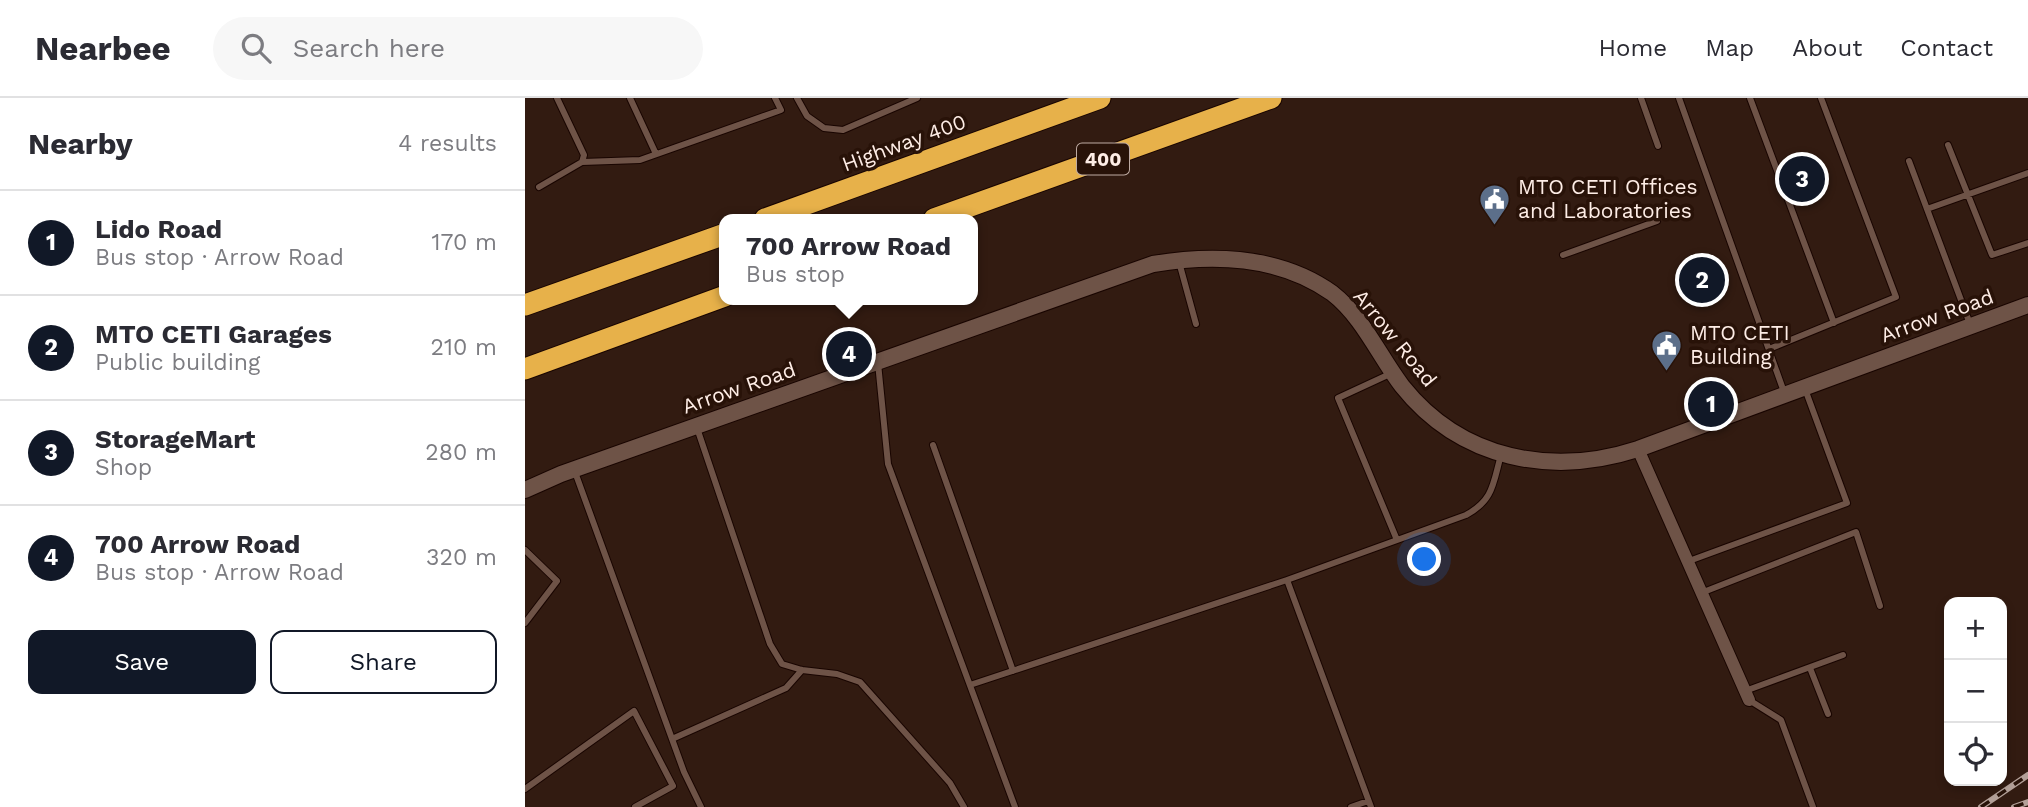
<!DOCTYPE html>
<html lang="en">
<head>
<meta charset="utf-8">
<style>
  :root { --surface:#fff; --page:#f7f7f7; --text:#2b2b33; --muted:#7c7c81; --line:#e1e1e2; --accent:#111827 }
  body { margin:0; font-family:"Work Sans",sans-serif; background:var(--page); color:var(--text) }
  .controls { position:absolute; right:21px; bottom:21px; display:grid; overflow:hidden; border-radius:14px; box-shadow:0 4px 10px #0003 }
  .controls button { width:63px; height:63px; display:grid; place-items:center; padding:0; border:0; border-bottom:2px solid var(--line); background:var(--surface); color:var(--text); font:35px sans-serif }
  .you { position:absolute; left:900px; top:462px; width:24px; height:24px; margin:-18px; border:5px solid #fff; border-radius:50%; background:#1a73e8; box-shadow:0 0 0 10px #1a73e833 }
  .badge { display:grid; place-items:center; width:46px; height:46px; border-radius:50%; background:var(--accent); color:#fff; font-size:23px; font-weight:700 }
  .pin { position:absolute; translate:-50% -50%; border:4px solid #fff; box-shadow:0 2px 7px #0006 }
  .popup { position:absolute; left:194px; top:116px; width:259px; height:91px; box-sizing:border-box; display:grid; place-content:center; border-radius:14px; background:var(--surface); filter:drop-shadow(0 2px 5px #0005); font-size:23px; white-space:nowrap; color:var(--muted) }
  .popup b { font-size:26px; color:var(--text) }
  .popup::after { content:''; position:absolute; left:50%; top:100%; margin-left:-14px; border:14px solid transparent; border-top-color:var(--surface) }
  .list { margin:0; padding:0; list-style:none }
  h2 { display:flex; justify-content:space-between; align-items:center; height:91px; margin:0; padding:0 28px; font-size:30px }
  h2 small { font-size:23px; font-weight:400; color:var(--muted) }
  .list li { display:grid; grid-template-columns:46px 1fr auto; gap:21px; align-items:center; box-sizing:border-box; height:105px; padding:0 28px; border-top:2px solid var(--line) }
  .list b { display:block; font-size:26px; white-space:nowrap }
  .list p { margin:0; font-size:23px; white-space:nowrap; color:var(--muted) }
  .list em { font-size:23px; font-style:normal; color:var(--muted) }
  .actions { display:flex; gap:14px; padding:21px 28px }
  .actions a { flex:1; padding:16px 0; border:2px solid var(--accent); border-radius:14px; text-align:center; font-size:24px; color:var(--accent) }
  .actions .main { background:var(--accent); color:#fff }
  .icon { flex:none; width:38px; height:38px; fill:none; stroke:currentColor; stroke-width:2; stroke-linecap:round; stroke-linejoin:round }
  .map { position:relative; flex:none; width:1503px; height:709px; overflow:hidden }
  header { display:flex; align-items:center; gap:42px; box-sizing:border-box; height:98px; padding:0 35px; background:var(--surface); border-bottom:2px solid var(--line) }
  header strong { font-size:33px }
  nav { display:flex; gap:38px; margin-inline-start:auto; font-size:24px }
  .search { width:490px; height:63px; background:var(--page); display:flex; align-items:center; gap:18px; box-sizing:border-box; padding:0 24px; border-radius:38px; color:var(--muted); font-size:26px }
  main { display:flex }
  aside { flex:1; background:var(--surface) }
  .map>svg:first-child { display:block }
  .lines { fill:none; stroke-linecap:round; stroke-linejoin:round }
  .service-casing { stroke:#190500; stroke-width:8 }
  .minor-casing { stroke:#190500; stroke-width:14 }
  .tertiary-casing { stroke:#190500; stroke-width:18 }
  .motorway-casing { stroke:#190500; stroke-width:23 }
  .service { stroke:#6e5347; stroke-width:6 }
  .minor { stroke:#6e5347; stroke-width:12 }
  .tertiary { stroke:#6e5347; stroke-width:16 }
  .motorway { stroke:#e7b14a; stroke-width:21 }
  .rail-casing { stroke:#b3a098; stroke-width:6 }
  .rail { stroke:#281208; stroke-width:3.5; stroke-dasharray:10; stroke-linecap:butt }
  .labels { text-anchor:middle; stroke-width:7; stroke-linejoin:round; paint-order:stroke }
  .shield { fill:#281208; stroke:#beaba3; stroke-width:2 }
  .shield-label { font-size:19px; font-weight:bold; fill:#feede6 }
  .street-label { font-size:21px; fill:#feede6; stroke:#281208 }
  .poi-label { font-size:21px; fill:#feede6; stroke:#281208; text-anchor:start }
</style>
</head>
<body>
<header>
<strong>Nearbee</strong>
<div class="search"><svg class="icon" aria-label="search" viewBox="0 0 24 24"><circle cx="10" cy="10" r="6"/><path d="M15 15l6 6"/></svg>Search here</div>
<nav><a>Home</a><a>Map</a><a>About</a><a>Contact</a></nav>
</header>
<main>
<aside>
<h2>Nearby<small>4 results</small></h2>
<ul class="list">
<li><span class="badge">1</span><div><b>Lido Road</b><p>Bus stop · Arrow Road</p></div><em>170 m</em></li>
<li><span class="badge">2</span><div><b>MTO CETI Garages</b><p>Public building</p></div><em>210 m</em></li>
<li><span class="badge">3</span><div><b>StorageMart</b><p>Shop</p></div><em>280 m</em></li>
<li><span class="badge">4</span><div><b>700 Arrow Road</b><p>Bus stop · Arrow Road</p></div><em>320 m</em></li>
</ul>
<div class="actions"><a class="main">Save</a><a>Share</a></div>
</aside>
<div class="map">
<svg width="1503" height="709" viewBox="0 0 1503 709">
  <rect width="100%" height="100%" fill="#321b11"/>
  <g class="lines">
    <defs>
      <path id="service" d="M105,0L131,56
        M272,0L282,18L299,30L318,32L392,0
        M1116,0L1133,48
        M1154,0L1259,294
        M1225,0L1309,225
        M1423,47L1467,157L1503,145
        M1384,63L1445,226
        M57,64L115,62L256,12L250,0
        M14,89L57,64L59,57L32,0
        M1402,111L1503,75
        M1038,157L1132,123
        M654,164L671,226
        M1244,251L1371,199L1296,0
        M353,265L363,366L490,709
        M867,275L813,300L872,442
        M172,330L245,546L257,566L277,572L312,576L335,584L425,685L439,709
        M408,347L488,573
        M50,374L159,674L176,709
        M0,452L32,483L0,525
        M1164,463L1322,405L1280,291
        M762,482L846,709
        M1176,495L1331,434L1355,508
        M1285,570L1303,616
        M445,587L762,482L941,417C969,402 968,385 976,357
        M1220,593L1318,557
        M1224,602L1256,622L1288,709
        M147,641L261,590L277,572
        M0,691L109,613L148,688L110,709
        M826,709L843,703"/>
      <path id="minor" d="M1113,351L1224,602"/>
      <path id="tertiary" d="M0,392L36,376L628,166C688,156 755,158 807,195C838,219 854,258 877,288C936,362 1027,379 1113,351L1503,207"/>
      <path id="motorway" d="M240,121L575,0
        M409,121L746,0
        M0,207L200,136
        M0,271L200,198"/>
    </defs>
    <!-- service casing -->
    <use href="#service" class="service-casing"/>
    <!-- minor casing -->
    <use href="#minor" class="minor-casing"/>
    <!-- tertiary casing -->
    <use href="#tertiary" class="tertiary-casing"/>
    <!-- motorway casing -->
    <use href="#motorway" class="motorway-casing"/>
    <!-- service -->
    <use href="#service" class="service"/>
    <!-- minor -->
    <use href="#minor" class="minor"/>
    <!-- tertiary -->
    <use href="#tertiary" class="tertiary"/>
    <!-- motorway -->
    <use href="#motorway" class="motorway"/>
    <defs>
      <path id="rail" d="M1456,709L1503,677
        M1489,709L1503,704"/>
    </defs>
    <!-- rail casing -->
    <use href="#rail" class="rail-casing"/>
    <!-- rail -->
    <use href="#rail" class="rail"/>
  </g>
  <!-- icons -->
  <defs>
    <symbol id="civic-pin" viewBox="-11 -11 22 30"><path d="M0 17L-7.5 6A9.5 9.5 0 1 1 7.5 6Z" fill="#5c6f8a" stroke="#281208"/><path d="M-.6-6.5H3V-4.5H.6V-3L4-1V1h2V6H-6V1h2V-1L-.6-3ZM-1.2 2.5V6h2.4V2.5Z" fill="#fff"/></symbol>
  </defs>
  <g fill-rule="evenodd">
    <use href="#civic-pin" x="952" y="84" width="35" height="47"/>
    <use href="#civic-pin" x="1124" y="230" width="35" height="47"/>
  </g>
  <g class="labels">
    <!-- shield labels -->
    <rect class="shield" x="552" y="45.5" width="52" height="31" rx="5"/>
    <g class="shield-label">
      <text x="578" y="68">400</text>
    </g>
    <!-- street labels -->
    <g class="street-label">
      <text transform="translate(379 45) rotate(-20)" y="7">Highway 400</text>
      <text transform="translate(1412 218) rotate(-20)" y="7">Arrow Road</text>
      <text transform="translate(870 240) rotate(51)" y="7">Arrow Road</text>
      <text transform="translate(214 290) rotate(-19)" y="7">Arrow Road</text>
    </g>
    <!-- poi labels -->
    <g class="poi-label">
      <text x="993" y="96">MTO CETI Offices<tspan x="993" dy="24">and Laboratories</tspan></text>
      <text x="1165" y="242">MTO CETI<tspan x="1165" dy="24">Building</tspan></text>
    </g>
  </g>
</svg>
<div class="controls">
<button>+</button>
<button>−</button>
<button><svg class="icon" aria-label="locate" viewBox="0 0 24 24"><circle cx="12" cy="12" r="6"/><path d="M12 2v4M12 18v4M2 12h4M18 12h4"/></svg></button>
</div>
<div class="you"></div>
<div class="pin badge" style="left:1186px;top:306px">1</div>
<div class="pin badge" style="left:1177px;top:182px">2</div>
<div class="pin badge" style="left:1277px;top:81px">3</div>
<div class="pin badge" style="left:324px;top:256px">4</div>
<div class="popup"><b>700 Arrow Road</b>Bus stop</div>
</div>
</main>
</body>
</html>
